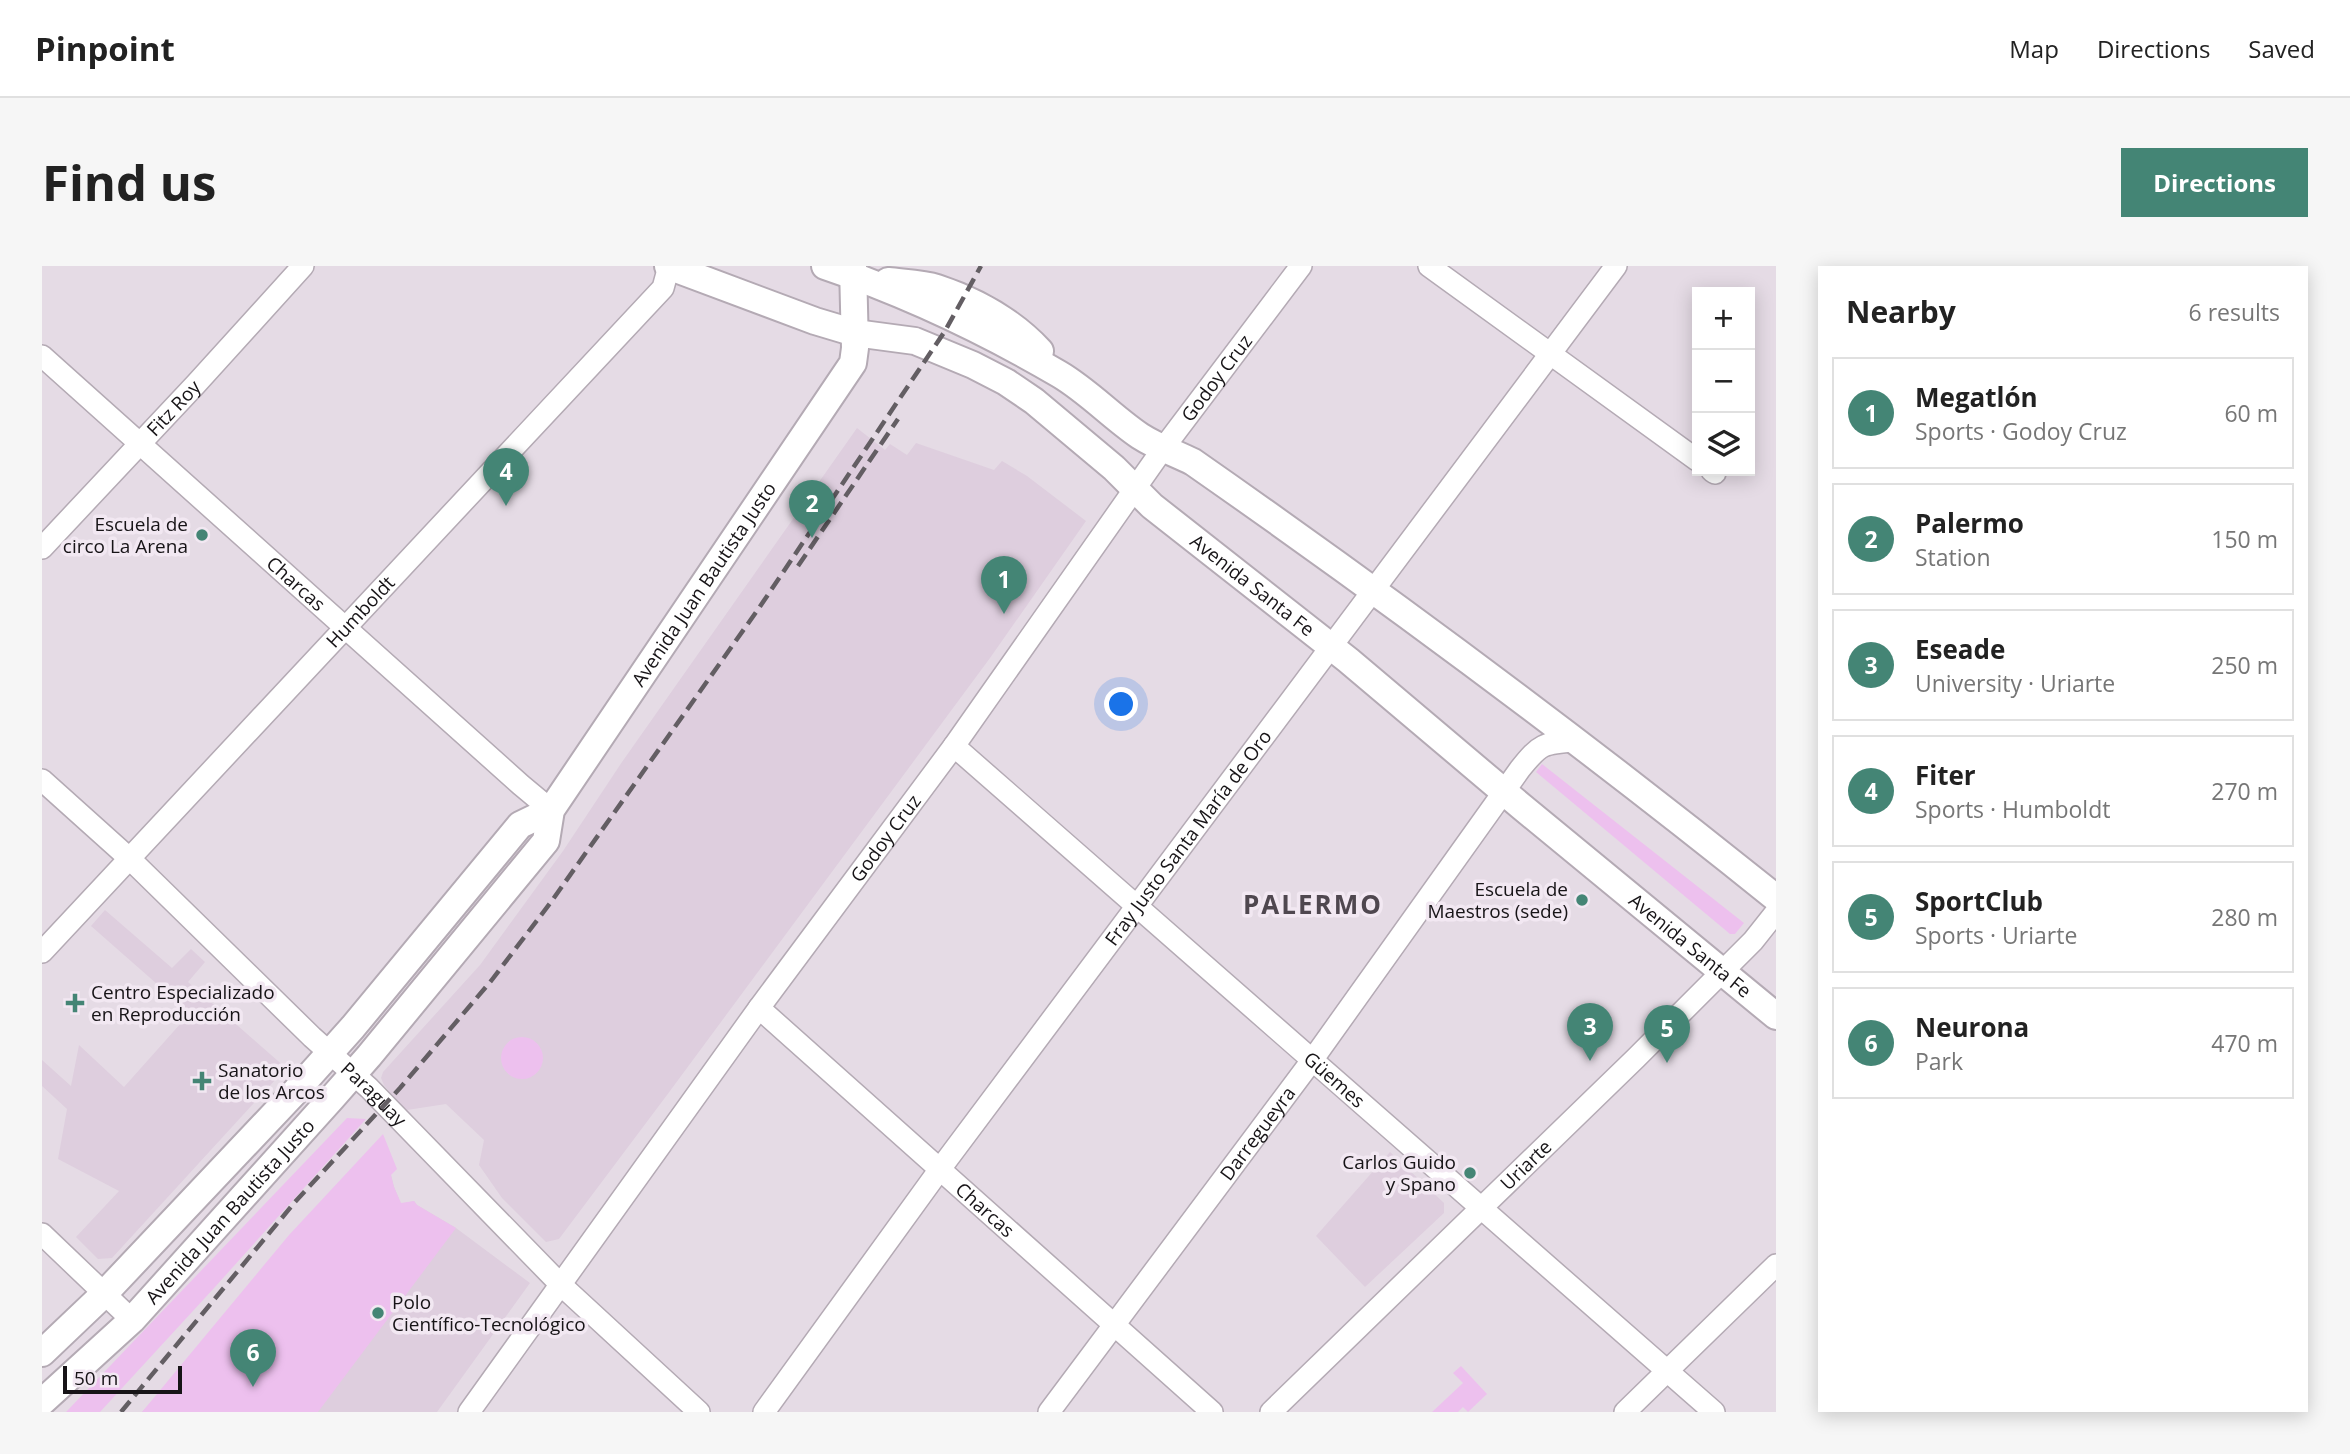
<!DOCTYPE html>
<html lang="en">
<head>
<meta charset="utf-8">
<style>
  :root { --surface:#fff; --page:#f6f6f6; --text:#222; --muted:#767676; --line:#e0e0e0; --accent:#448575 }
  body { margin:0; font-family:"Open Sans",sans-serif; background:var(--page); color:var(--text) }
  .controls { position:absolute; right:21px; top:21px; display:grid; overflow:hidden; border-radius:0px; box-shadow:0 4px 18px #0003 }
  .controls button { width:63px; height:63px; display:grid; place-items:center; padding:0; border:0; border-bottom:2px solid var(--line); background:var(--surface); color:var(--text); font:35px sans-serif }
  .scale { position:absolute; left:21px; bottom:18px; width:119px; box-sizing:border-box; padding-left:7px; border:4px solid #171417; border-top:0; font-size:19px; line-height:24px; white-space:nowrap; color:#171417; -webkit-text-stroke:5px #f2e8f2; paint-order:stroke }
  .you { position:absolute; left:1080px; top:439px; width:24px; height:24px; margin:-18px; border:5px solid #fff; border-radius:50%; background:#1a73e8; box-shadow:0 0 0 10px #1a73e833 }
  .badge { display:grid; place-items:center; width:46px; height:46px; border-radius:50%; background:var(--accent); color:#fff; font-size:23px; font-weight:700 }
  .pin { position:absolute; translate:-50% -58px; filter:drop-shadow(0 2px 4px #0008) }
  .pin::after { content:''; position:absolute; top:37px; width:24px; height:21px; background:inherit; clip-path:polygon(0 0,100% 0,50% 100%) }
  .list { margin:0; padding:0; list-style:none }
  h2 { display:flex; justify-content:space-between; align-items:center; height:91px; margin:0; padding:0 28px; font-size:30px }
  h2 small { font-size:23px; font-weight:400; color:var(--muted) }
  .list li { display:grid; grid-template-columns:46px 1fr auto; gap:21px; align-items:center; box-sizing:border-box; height:112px; margin:0 14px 14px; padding:0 14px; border:2px solid var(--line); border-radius:0px }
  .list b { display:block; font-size:26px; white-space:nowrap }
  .list p { margin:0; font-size:23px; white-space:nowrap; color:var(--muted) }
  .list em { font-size:23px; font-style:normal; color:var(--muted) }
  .icon { flex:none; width:38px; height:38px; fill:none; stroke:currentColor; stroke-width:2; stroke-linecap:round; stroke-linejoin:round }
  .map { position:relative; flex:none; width:1734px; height:1146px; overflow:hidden; border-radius:0px }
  header { display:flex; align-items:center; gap:42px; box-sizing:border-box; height:98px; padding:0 35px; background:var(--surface); border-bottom:2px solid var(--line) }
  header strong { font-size:33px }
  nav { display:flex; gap:38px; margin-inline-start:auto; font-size:24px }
  .intro { display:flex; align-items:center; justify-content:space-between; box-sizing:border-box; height:168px; padding:0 42px }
  h1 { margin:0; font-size:49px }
  .button { padding:18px 32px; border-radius:0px; background:var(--accent); color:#fff; font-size:24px; font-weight:700 }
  main { display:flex; gap:42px; padding:0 42px }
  aside { flex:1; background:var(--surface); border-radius:0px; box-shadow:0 4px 18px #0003 }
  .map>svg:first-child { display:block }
  .built { fill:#decede }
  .green { fill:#edc0ee }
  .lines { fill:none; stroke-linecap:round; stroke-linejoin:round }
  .minor-casing { stroke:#b4aab4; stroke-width:24 }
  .major-casing { stroke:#b4aab4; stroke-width:30 }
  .minor { stroke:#fff; stroke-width:21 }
  .major { stroke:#fff; stroke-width:26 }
  .rail { stroke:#635e63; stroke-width:4.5; stroke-dasharray:14 7; stroke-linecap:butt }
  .poi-dot { fill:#448575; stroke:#f2e8f2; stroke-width:2.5 }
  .labels { text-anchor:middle; stroke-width:7; stroke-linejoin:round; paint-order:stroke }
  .street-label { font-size:19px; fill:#171417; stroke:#f2e8f2 }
  .poi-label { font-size:19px; fill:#171417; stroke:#f2e8f2; text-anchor:end }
  .district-label { font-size:26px; font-weight:bold; letter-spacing:2px; fill:#4f474f; stroke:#f2e8f2 }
</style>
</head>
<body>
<header>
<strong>Pinpoint</strong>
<nav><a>Map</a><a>Directions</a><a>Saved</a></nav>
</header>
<div class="intro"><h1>Find us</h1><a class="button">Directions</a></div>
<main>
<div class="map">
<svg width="1734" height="1146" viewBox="0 0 1734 1146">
  <rect width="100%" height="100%" fill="#e5dbe5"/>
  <!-- built -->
  <path class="built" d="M815,162L843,184L848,178L865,189L874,177L952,204L960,195L985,210L1044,255L948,392L625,829L517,973L504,976L460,932L437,899L442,874L404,838L365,844L360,841L342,819L339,812L341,806L438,699L521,585L580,496Z
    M63,644L130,702L149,683L163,696L146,716L244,802L70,992L56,993L34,971L77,925L16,893L25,843L0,820V794L29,820L37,779L82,821L148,747L49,660Z
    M1348,886L1402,937V947L1323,1021L1274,970Z
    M349,909L352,921L359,938L372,935L375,939L414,962L488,1017L395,1146H100L127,1116Z"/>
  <!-- green -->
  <path class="green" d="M1500,498L1702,657L1693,668H1688L1494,506Z
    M459 792a21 21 0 1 1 42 0a21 21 0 1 1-42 0Z
    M305,852L324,853L173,1021L58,1146H24Z
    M341,868L355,903L349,909L352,921L359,937L372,935L375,939L414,962L276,1146H100L247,969Z
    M1419,1100L1445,1128L1426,1146L1421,1141L1416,1146H1390L1421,1117L1411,1107Z"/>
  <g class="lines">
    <defs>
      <g id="minor">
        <path d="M1387,0L1655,194"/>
        <path id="s1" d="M0,90L479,519L509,544"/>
        <path d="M1670,205L1673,207"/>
        <path id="s2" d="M0,282L154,118L261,0"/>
        <path id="s3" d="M912,480L1672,1146"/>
        <path id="s4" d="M0,514L88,593L270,771L327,822L518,1018L657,1146"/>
        <path id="s5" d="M0,686L621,22L627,0"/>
        <path id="s6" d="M717,742L1170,1146"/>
        <path d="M0,968L90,1054"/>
        <path id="s7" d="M427,1146L717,742L912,480L1120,184L1259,0"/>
        <path id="s8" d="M722,1146L898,903L1574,0"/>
        <path id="s9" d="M1007,1146L1271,793L1478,503C1498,478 1501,477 1533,475"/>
        <path id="s10" d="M1229,1146L1594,792L1711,675L1734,646"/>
        <path d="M1583,1146L1734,999"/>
      </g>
      <g id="major">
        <path id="s11" d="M626,0L773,55L813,67L873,75L931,99L964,116L992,135L1072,202L1110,240L1306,394L1480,541L1734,750"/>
        <path d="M783,0C863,27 945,66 1017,108C1046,125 1070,151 1098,170C1115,181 1133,187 1151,196C1350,335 1545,480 1734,632"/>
        <path d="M846,15C862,17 880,17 895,22C934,35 970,55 998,85"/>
        <path d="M0,1087L62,1028L252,827L311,761L478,559L509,544"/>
        <path id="s12" d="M0,1136L90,1054L290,832L327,790L504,575L509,544L811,97L813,82L811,0"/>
      </g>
    </defs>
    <!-- minor casing -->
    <use href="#minor" class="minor-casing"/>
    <!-- major casing -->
    <use href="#major" class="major-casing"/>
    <!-- minor -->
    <use href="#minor" class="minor"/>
    <!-- major -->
    <use href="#major" class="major"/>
    <!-- rail -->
    <path class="rail" d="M756,300L856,153
      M79,1146L253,936L358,822L449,715L509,636L717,342L903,65L939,0"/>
  </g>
  <!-- markers -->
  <g class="poi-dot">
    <circle cx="160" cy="269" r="7"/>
    <circle cx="1540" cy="634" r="7"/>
    <path d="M29.5 726.5h7v7h7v7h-7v7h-7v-7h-7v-7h7z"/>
    <path d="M156.5 804.5h7v7h7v7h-7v7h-7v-7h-7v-7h7z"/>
    <circle cx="1428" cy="907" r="7"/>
    <circle cx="336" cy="1047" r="7"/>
  </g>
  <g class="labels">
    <!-- street labels -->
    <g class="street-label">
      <text dy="7" stroke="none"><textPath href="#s7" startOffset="1276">Godoy Cruz</textPath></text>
      <text dy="7" stroke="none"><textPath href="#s2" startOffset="192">Fitz Roy</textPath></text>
      <text dy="7" stroke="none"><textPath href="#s1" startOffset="341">Charcas</textPath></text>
      <text dy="7" stroke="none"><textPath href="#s12" startOffset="1059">Avenida Juan Bautista Justo</textPath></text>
      <text dy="7" stroke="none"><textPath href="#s11" startOffset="679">Avenida Santa Fe</textPath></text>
      <text dy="7" stroke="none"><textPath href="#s5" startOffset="466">Humboldt</textPath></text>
      <text dy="7" stroke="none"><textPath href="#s8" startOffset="714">Fray Justo Santa María de Oro</textPath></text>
      <text dy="7" stroke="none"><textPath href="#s7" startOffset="709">Godoy Cruz</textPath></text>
      <text dy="7" stroke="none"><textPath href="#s11" startOffset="1246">Avenida Santa Fe</textPath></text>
      <text dy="7" stroke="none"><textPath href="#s3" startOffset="506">Güemes</textPath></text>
      <text dy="7" stroke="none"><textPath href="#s4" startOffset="457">Paraguay</textPath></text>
      <text dy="7" stroke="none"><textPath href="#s9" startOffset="348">Darregueyra</textPath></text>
      <text dy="7" stroke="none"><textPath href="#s10" startOffset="355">Uriarte</textPath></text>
      <text dy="7" stroke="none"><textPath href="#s6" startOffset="303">Charcas</textPath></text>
      <text dy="7" stroke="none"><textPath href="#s12" startOffset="268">Avenida Juan Bautista Justo</textPath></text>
    </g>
    <!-- poi labels -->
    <g class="poi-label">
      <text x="146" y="265">Escuela de<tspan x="146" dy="22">circo La Arena</tspan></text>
      <text x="1526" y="630">Escuela de<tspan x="1526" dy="22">Maestros (sede)</tspan></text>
      <text x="49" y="733" text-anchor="start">Centro Especializado<tspan x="49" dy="22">en Reproducción</tspan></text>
      <text x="176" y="811" text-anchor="start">Sanatorio<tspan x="176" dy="22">de los Arcos</tspan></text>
      <text x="1414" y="903">Carlos Guido<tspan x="1414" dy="22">y Spano</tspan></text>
      <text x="350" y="1043" text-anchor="start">Polo<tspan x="350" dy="22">Científico-Tecnológico</tspan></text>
    </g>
    <!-- district labels -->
    <g class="district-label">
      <text x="1271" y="648">PALERMO</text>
    </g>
  </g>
</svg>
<div class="controls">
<button>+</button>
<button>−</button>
<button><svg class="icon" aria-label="layers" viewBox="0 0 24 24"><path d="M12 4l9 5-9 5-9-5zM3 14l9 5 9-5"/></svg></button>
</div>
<div class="scale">50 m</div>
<div class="you"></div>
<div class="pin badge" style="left:962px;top:348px">1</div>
<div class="pin badge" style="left:770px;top:272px">2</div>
<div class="pin badge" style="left:1548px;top:795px">3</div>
<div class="pin badge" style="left:464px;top:240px">4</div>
<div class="pin badge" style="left:1625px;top:797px">5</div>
<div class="pin badge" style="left:211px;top:1121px">6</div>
</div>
<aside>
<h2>Nearby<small>6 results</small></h2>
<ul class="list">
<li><span class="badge">1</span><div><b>Megatlón</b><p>Sports · Godoy Cruz</p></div><em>60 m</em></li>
<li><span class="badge">2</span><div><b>Palermo</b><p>Station</p></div><em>150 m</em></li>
<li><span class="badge">3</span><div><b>Eseade</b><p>University · Uriarte</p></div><em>250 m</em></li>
<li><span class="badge">4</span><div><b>Fiter</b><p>Sports · Humboldt</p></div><em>270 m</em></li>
<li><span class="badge">5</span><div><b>SportClub</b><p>Sports · Uriarte</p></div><em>280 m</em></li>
<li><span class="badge">6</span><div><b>Neurona</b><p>Park</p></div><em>470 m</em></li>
</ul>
</aside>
</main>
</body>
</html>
